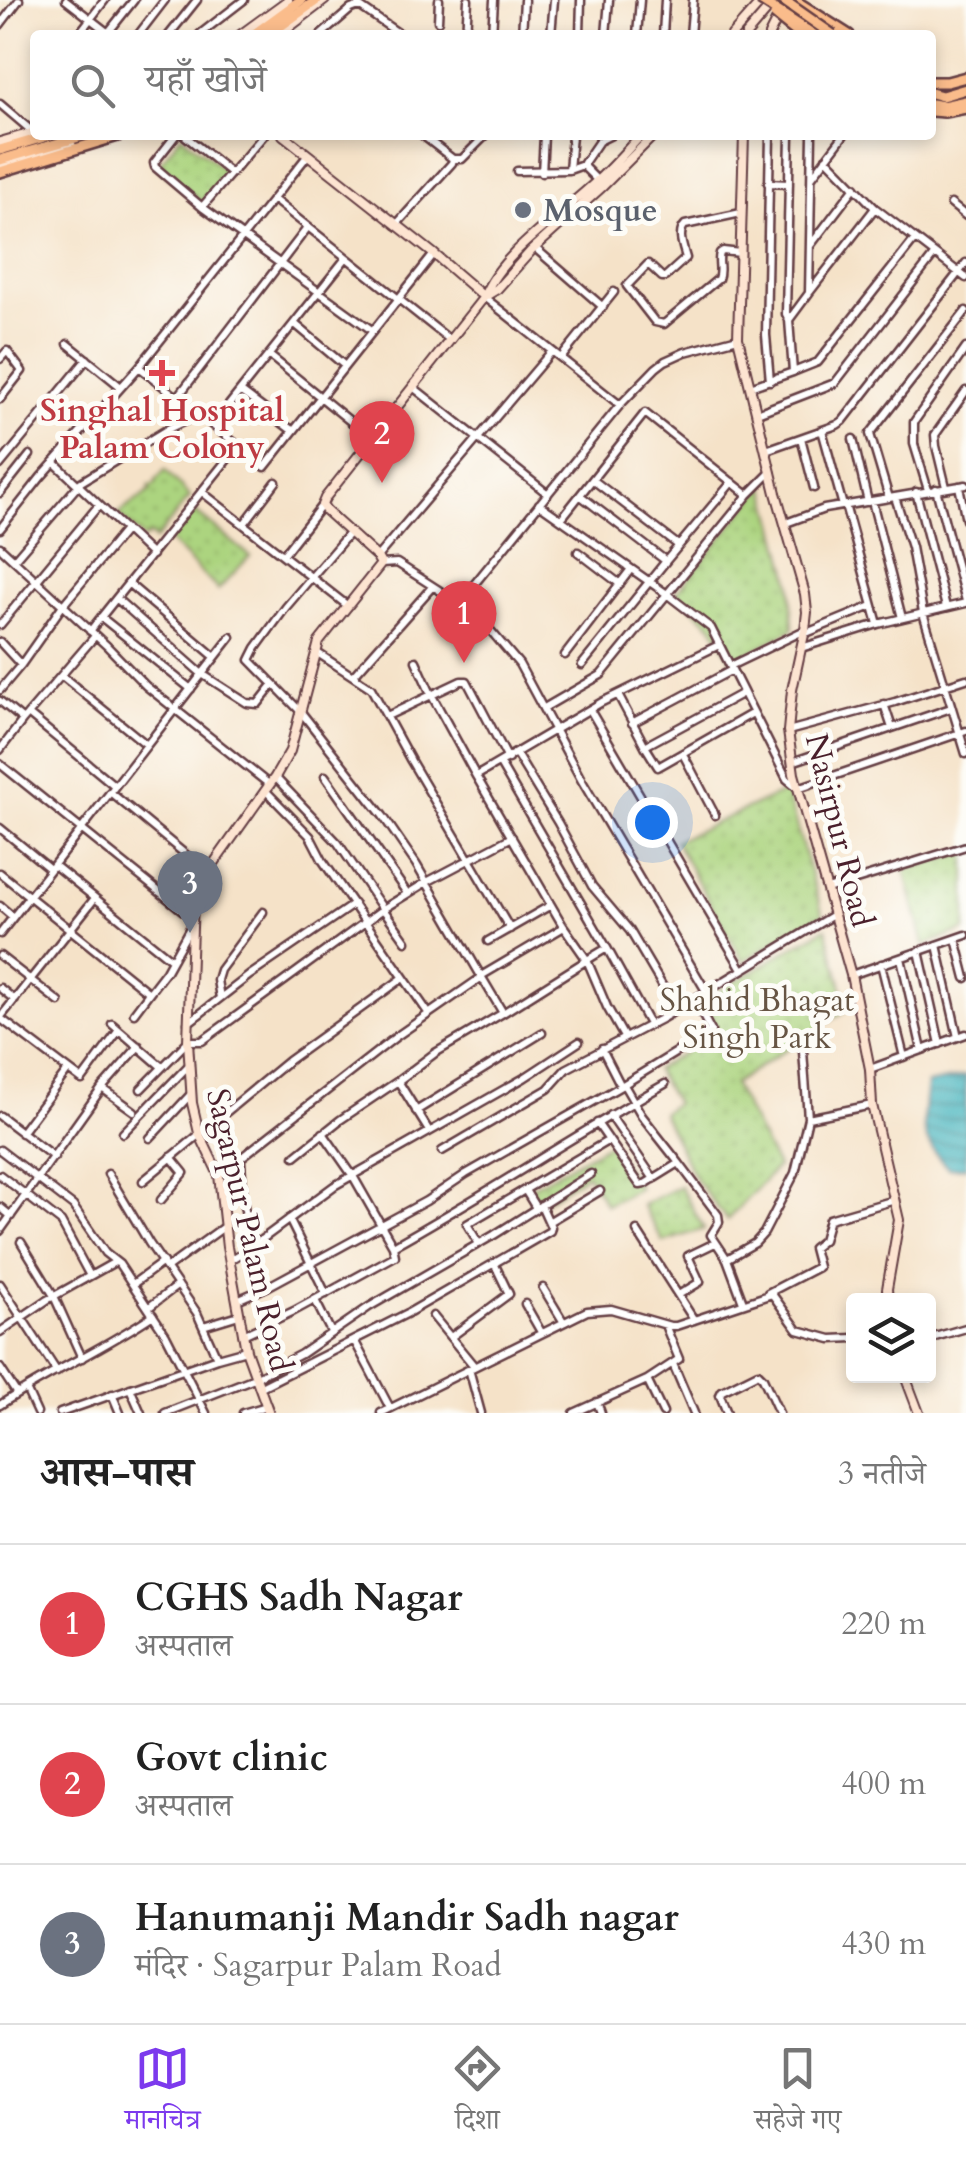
<!DOCTYPE html>
<html lang="hi">
<head>
<meta charset="utf-8">
<style>
  :root { --surface:#fff; --page:#f6f6f6; --text:#222; --muted:#767676; --line:#e0e0e0; --accent:#7c3aed }
  body { margin:0; font-family:Cardo,"Noto Serif Devanagari",serif; background:var(--page); color:var(--text) }
  .controls { position:absolute; right:30px; bottom:30px; display:grid; overflow:hidden; border-radius:10px; box-shadow:0 5px 15px #0003 }
  .controls button { width:90px; height:90px; display:grid; place-items:center; padding:0; border:0; border-bottom:2px solid var(--line); background:var(--surface); color:var(--text); font:50px sans-serif }
  .you { position:absolute; left:652px; top:822px; width:35px; height:35px; margin:-25px; border:8px solid #fff; border-radius:50%; background:#1a73e8; box-shadow:0 0 0 15px #1a73e833 }
  .badge { display:grid; place-items:center; width:65px; height:65px; border-radius:50%; background:var(--accent); color:#fff; font-size:32px; font-weight:700 }
  .pin { position:absolute; translate:-50% -82px; filter:drop-shadow(0 2px 5px #0008) }
  .pin::after { content:''; position:absolute; top:52px; width:35px; height:30px; background:inherit; clip-path:polygon(0 0,100% 0,50% 100%) }
  .list { margin:0; padding:0; list-style:none }
  h2 { display:flex; justify-content:space-between; align-items:center; height:130px; margin:0; padding:0 40px; font-size:42px }
  h2 small { font-size:32px; font-weight:400; color:var(--muted) }
  .list li { display:grid; grid-template-columns:65px 1fr auto; gap:30px; align-items:center; box-sizing:border-box; height:160px; padding:0 40px; border-top:2px solid var(--line) }
  .list b { display:block; font-size:38px; white-space:nowrap }
  .list p { margin:0; font-size:32px; white-space:nowrap; color:var(--muted) }
  .list em { font-size:32px; font-style:normal; color:var(--muted) }
  .icon { flex:none; width:55px; height:55px; fill:none; stroke:currentColor; stroke-width:2; stroke-linecap:round; stroke-linejoin:round }
  .map { position:relative; flex:none; width:966px; height:1413px; overflow:hidden }
  .search { position:absolute; background:var(--surface); box-shadow:0 5px 15px #0003; left:30px; right:30px; top:30px; height:110px; display:flex; align-items:center; gap:25px; box-sizing:border-box; padding:0 35px; border-radius:10px; color:var(--muted); font-size:38px }
  .sheet { height:610px; background:var(--surface) }
  nav { display:flex; justify-content:space-around; align-items:center; box-sizing:border-box; height:140px; border-top:2px solid var(--line); background:var(--surface); font-size:28px; color:var(--muted) }
  nav a { display:grid; justify-items:center; gap:5px }
  nav .on { color:var(--accent) }
  .map>svg:first-child { display:block }
  .park { fill:url(#park-dots); stroke:#7b7a55; stroke-width:2.5 }
  .water { fill:url(#water-rules); stroke:#486a74; stroke-width:2.5 }
  .lines { fill:none; stroke-linecap:round; stroke-linejoin:round }
  .street-casing { stroke:#643c43; stroke-width:11 }
  .secondary-casing { stroke:#643c43; stroke-width:12 }
  .primary-casing { stroke:#643c43; stroke-width:14 }
  .street { stroke:#fff; stroke-width:6 }
  .secondary { stroke:#fde4d1; stroke-width:8 }
  .primary { stroke:#fabc8b; stroke-width:9 }
  .primary-bridge-casing { stroke:#643c43; stroke-width:14; stroke-linecap:butt }
  .primary-bridge { stroke:#fabc8b; stroke-width:9 }
  .worship-dot { fill:#6b7280; stroke:#fdfcf7; stroke-width:4 }
  .health-dot { fill:#e0444e; stroke:#fdfcf7; stroke-width:4 }
  .labels { text-anchor:middle; stroke-width:10; stroke-linejoin:round; paint-order:stroke }
  .worship-label { font-size:32px; font-weight:bold; fill:#5b616d; stroke:#fdfcf7; text-anchor:start }
  .health-label { font-size:32px; font-weight:bold; fill:#be3a42; stroke:#fdfcf7 }
  .street-label { font-size:32px; fill:#4a1f2b; stroke:#fdfcf7 }
  .park-label { font-size:32px; fill:#675544; stroke:#fdfcf7 }
</style>
</head>
<body>
<div class="map">
<svg width="966" height="1413" viewBox="0 0 966 1413">
  <defs>
    <pattern id="park-dots" width="8" height="8" patternUnits="userSpaceOnUse" patternTransform="scale(2.5)"><rect width="8" height="8" fill="#acd47f"/><path d="M2 2h.1M6 6h.1" fill="none" stroke="#96b66e" stroke-width="1.8" stroke-linecap="round"/></pattern>
    <pattern id="water-rules" width="6" height="5" patternUnits="userSpaceOnUse" patternTransform="scale(2.5)"><rect width="6" height="5" fill="#45b4be"/><path d="M0 2.5h6" fill="none" stroke="#3c929b"/></pattern>
  </defs>
  <rect width="100%" height="100%" fill="#fdfcf7"/>
  <filter id="ink" filterUnits="userSpaceOnUse"><feTurbulence type="fractalNoise" baseFrequency=".01" numOctaves="2"/><feDisplacementMap in="SourceGraphic" scale="20" xChannelSelector="R" yChannelSelector="G"/><feConvolveMatrix kernelMatrix="1 2 1 2 8 2 1 2 1" color-interpolation-filters="sRGB"/></filter>
  <filter id="wash" filterUnits="userSpaceOnUse"><feTurbulence type="fractalNoise" baseFrequency=".0048" numOctaves="4" result="noise"/><feDisplacementMap in="SourceGraphic" scale="40" xChannelSelector="R" yChannelSelector="G"/><feGaussianBlur stdDeviation="2.25" result="paint"/><feColorMatrix in="noise" values="0 0 0 0 0 0 0 0 0 0 0 0 0 0 0 0 0 1.4 0 .05"/><feComposite in="paint" operator="in"/></filter>
  <g filter="url(#wash)">
    <rect width="100%" height="100%" fill="#f5e2c8"/>
    <!-- park -->
    <path class="park" d="M181,135L228,173L202,203L157,167Z
      M165,470L190,497L155,540L149,534L144,539L118,514L151,490L149,486L156,484V480Z
      M765,485L791,583L793,629L732,662L713,626L676,593Z
      M193,510L250,556L218,590L168,539Z
      M786,791L823,915L743,961L675,841Z
      M966,852V930L924,945L905,870Z
      M826,928L848,1009L733,1084L777,1167L727,1220L696,1180L662,1113L675,1103L655,1070L715,1034L698,1003Z
      M610,1143L639,1188L606,1205L587,1174L537,1206L526,1190Z
      M680,1186L704,1229L663,1242L642,1205Z"/>
    <!-- water -->
    <path class="water" d="M966,1076V1167L948,1168C918,1138 922,1123 927,1084Z"/>
  </g>
  <g filter="url(#ink)">
    <g class="lines">
      <defs>
        <path id="street" d="M66,0L111,35
          M438,21L439,0
          M0,25L19,0
          M107,34L134,0
          M200,34L244,0
          M78,35L105,0
          M138,35L165,0
          M169,35L197,0
          M321,35L351,9L359,6L401,35
          M466,35L468,0
          M492,35L494,0
          M522,35L524,0
          M551,35L554,0
          M580,35L581,0
          M606,35L609,0
          M637,35L640,0
          M663,35L665,0
          M690,35L693,0
          M0,104L33,132
          M176,135L154,163L155,167L202,207
          M184,135L231,173
          M264,135L202,207L373,331
          M422,135L453,159
          M770,135L766,335L770,381
          M826,158L875,208L966,278
          M569,170L572,135
          M517,171L569,170L583,165
          M542,173L544,135
          M812,177L844,135
          M598,181L584,167V163L599,141L611,135
          M768,183L789,184
          M273,199L450,340
          M951,204L966,216
          M396,225L452,163L453,159H462L486,135
          M810,246L855,187
          M535,248L603,307
          M740,253L723,251L720,253C717,262 722,270 718,279L664,324L655,322L627,286L648,264L662,277H665L686,258C683,247 677,233 685,225L741,213
          M809,293L875,208
          M484,297L620,405
          M789,320L786,314L790,135
          M295,324L345,366
          M68,344L121,387
          M270,356L372,439
          M561,358L614,292
          M0,359L7,351L22,371L0,399
          M139,367L265,467L434,254
          M793,372L818,362L915,239
          M413,387L548,494
          M750,387L793,372L789,320L809,293L812,135
          M177,398L308,227
          M757,413L835,383L935,254
          M213,425L240,391
          M822,430L843,506
          M293,431L240,391L346,258
          M801,438L814,488
          M853,439L868,502
          M766,450L837,425L843,421L966,263
          M54,462L152,555
          M0,465L87,359
          M593,480L678,545
          M959,486L966,520
          M946,487L936,446L935,435L966,391
          M936,489L966,601
          M928,490L914,444V422L966,348
          M202,492L348,606
          M916,492L946,607
          M0,493L30,455
          M581,496L666,561L582,665
          M895,497L911,547L923,613L966,754
          M889,498L870,434L966,311
          M872,501L902,618
          M539,504L664,592L711,628L787,779L798,788L966,731
          M561,519L645,413L748,495
          M786,523L824,509L966,485
          M244,524L276,482
          M0,529L41,477L139,367L308,155
          M350,532L286,607L256,648L250,660L301,712L383,816L416,864L481,976
          M0,547L107,646L146,686L270,785
          M578,552L620,584
          M283,555L322,505
          M377,557L552,351
          M14,560L81,482L168,429L187,420L195,411
          M666,561L732,482
          M381,564L397,563L459,603L491,631L519,664L582,781L706,991
          M129,584L215,657
          M117,599L202,674L247,703L258,704L273,685
          M459,603L620,405L656,368L665,361L685,352L738,338
          M101,617L191,689
          M878,624L966,603
          M0,625L99,505
          M90,631L238,446
          M804,634L872,606
          M0,642L21,665
          M801,648L878,624L845,505
          M316,652L371,688L411,761L510,929
          M565,655L631,569
          M416,661L431,694L476,776
          M730,666L805,630
          M354,675L432,587
          M62,676L147,745
          M0,690L21,665L63,605L125,530
          M618,695L645,746L743,693
          M0,701L23,720L0,750
          M884,704L892,728
          M544,708L601,675L748,495L771,472
          M590,710L742,969
          M28,714L115,786
          M387,716L461,681H467L508,759
          M23,720L95,636
          M632,723L732,670
          M788,731L895,702L966,679
          M645,746L658,767L753,713
          M516,754L558,823L592,886L630,931L676,1009
          M683,754L715,815
          M792,762L951,708
          M0,764L192,918
          M500,764L607,948L587,960L607,1007L624,1037
          M325,776L407,893
          M266,791L310,836L323,861L429,1014
          M110,792L208,873
          M0,828L50,869
          M54,865L172,960
          M0,873L149,993L166,971L192,924
          M827,889L966,846
          M0,906L13,917
          M564,927L481,976L503,1013L587,960L564,927L562,924L476,776L602,702L719,645
          M0,934L231,637
          M956,939L966,978
          M406,941L383,909L425,883L512,837
          M488,941L551,905
          M937,945L958,1037
          M607,948L649,1024
          M919,951L940,1044
          M0,956L59,1002
          M901,958L922,1050
          M881,964L904,1057
          M851,975L966,935
          M0,988L15,1000
          M220,998L217,980L220,970L263,912
          M134,1013L149,993
          M0,1018L82,1080L119,1030
          M0,1018L95,898
          M188,1023L250,975L354,904
          M112,1024L162,1067
          M602,1049L621,1086
          M870,1069L966,1034
          M398,1081L435,1053L503,1013
          M102,1088L134,1111
          M141,1089L188,1041H202L383,909L338,843L275,777
          M416,1111L542,1033
          M610,1115L654,1179
          M0,1116L54,1157
          M808,1118L872,1105
          M597,1123L640,1185L645,1184L679,1163L642,1116L624,1085
          M21,1133L68,1070
          M123,1133L189,1065
          M150,1138L191,1094
          M0,1150L73,1206L105,1253L119,1264L166,1335L206,1413
          M442,1151L548,1089L566,1069L663,1018L833,915
          M295,1156L340,1120L398,1081L429,1131
          M241,1161L244,1206L253,1246
          M679,1163L718,1215L719,1222L711,1235L727,1259
          M108,1174L149,1243L197,1313L217,1358L246,1350
          M0,1175L61,1222L90,1276L47,1300L0,1332
          M219,1175L397,1036L482,977
          M143,1181L288,1061L403,978
          M525,1190L536,1208
          M161,1200L184,1173L171,1157
          M0,1207L11,1216
          M289,1219L326,1294
          M550,1221L600,1191
          M0,1231L102,1088L139,1046
          M637,1231L694,1320
          M21,1242L54,1296L82,1358
          M479,1244L467,1224L609,1140
          M393,1246C485,1195 573,1136 665,1084
          M230,1260L253,1246L334,1186L524,1078L579,1042
          M167,1268L225,1226
          M90,1276L115,1262
          M0,1284L57,1372
          M133,1284L163,1262
          M543,1288L563,1321
          M768,1293L818,1267L813,1248L823,1240L829,1219L895,1200
          M680,1294L700,1282L688,1256L715,1243
          M237,1300L267,1287L426,1201L466,1174L621,1086L711,1031L694,999
          M315,1300L331,1332
          M743,1302L727,1259L755,1243L764,1233L795,1173L808,1118L803,1051
          M525,1304L541,1332
          M148,1308L178,1285
          M433,1316L474,1366
          M203,1326L239,1315
          M243,1335L294,1311L395,1256L393,1246L353,1176L323,1133
          M451,1337L509,1294L494,1263
          M928,1339L966,1328
          M354,1340L390,1408
          M673,1364L694,1413
          M0,1368L17,1394
          M469,1369L481,1413
          M647,1380L663,1413
          M261,1387L408,1313L550,1231L551,1227L541,1205
          M130,1388L141,1413
          M26,1389L37,1413
          M112,1394L120,1413
          M597,1402L601,1413
          M0,1405C49,1372 104,1349 153,1315
          M60,1413L217,1358
          M165,1413L257,1377L301,1354L369,1307L494,1235L591,1174
          M243,1413L267,1406
          M381,1413L587,1311L611,1309L670,1326H676L772,1294L798,1330L831,1339L854,1338
          M574,1413L647,1380L679,1359L665,1325
          M727,1413L720,1395L722,1391L758,1373L763,1378L779,1413"/>
        <path id="secondary" d="M240,35L288,0
          M279,35L325,0
          M732,35L763,0
          M746,35L776,0
          M769,35L780,13
          M283,135L434,254L484,297
          M744,135L738,338L776,493L805,594L807,612L805,630L792,690L788,731L794,774L851,975L870,1069L872,1105L899,1220L887,1289L888,1300
          M0,142L35,132
          M0,166L72,146
          M484,297L497,289L531,251L603,186L654,135
          M905,1376L919,1413
          M269,1413L246,1350L227,1247L219,1175L199,1133L192,1103L188,1041L193,899L200,883L275,777L290,751L319,642L381,564L377,557L326,511L322,505L325,498L484,297C500,253 564,213 598,180C613,166 627,150 641,135"/>
        <path id="primary" d="M794,0L849,35
          M253,35L301,0
          M268,35L317,0
          M931,82H947L966,77
          M931,93L942,96L966,89
          M931,104L943,106L966,101
          M931,111L944,112L966,108
          M0,150L51,135
          M0,160L86,135
          M0,172L121,135"/>
      </defs>
      <!-- street casing -->
      <use href="#street" class="street-casing"/>
      <!-- secondary casing -->
      <use href="#secondary" class="secondary-casing"/>
      <!-- primary casing -->
      <use href="#primary" class="primary-casing"/>
      <!-- street -->
      <use href="#street" class="street"/>
      <!-- secondary -->
      <use href="#secondary" class="secondary"/>
      <!-- primary -->
      <use href="#primary" class="primary"/>
      <defs>
        <path id="primary-bridge" d="M760,0L814,35
          M783,0L833,35
          M775,15L800,35"/>
      </defs>
      <!-- primary-bridge casing -->
      <use href="#primary-bridge" class="primary-bridge-casing"/>
      <!-- primary-bridge -->
      <use href="#primary-bridge" class="primary-bridge"/>
    </g>
  </g>
  <!-- markers -->
  <circle class="worship-dot" cx="523" cy="210" r="10"/>
  <path class="health-dot" d="M157 358h10v10h10v10h-10v10h-10v-10h-10v-10h10z"/>
  <g class="labels">
    <!-- worship labels -->
    <g class="worship-label">
      <text x="543" y="221">Mosque</text>
    </g>
    <!-- health labels -->
    <g class="health-label">
      <text x="162" y="421">Singhal Hospital<tspan x="162" dy="37">Palam Colony</tspan></text>
    </g>
    <!-- street labels -->
    <g class="street-label">
      <text transform="translate(840 830) rotate(76)" y="11">Nasirpur Road</text>
      <text transform="translate(250 1230) rotate(77)" y="11">Sagarpur Palam Road</text>
    </g>
    <!-- park labels -->
    <g class="park-label">
      <text x="757" y="1011">Shahid Bhagat<tspan x="757" dy="37">Singh Park</tspan></text>
    </g>
  </g>
</svg>
<div class="controls">
<button><svg class="icon" aria-label="layers" viewBox="0 0 24 24"><path d="M12 4l9 5-9 5-9-5zM3 14l9 5 9-5"/></svg></button>
</div>
<div class="you"></div>
<div class="pin badge" style="left:464px;top:663px;background:#e0444e">1</div>
<div class="pin badge" style="left:382px;top:483px;background:#e0444e">2</div>
<div class="pin badge" style="left:190px;top:933px;background:#6b7280">3</div>
<div class="search"><svg class="icon" aria-label="search" viewBox="0 0 24 24"><circle cx="10" cy="10" r="6"/><path d="M15 15l6 6"/></svg>यहाँ खोजें</div>
</div>
<section class="sheet">
<h2>आस-पास<small>3 नतीजे</small></h2>
<ul class="list">
<li><span class="badge" style="background:#e0444e">1</span><div><b>CGHS Sadh Nagar</b><p>अस्पताल</p></div><em>220 m</em></li>
<li><span class="badge" style="background:#e0444e">2</span><div><b>Govt clinic</b><p>अस्पताल</p></div><em>400 m</em></li>
<li><span class="badge" style="background:#6b7280">3</span><div><b>Hanumanji Mandir Sadh nagar</b><p>मंदिर · Sagarpur Palam Road</p></div><em>430 m</em></li>
</ul>
</section>
<nav>
<a class="on"><svg class="icon" aria-label="map" viewBox="0 0 24 24"><path d="M3 6l6-2 6 2 6-2v14l-6 2-6-2-6 2zM9 4v14M15 6v14"/></svg>मानचित्र</a>
<a><svg class="icon" aria-label="directions" viewBox="0 0 24 24"><path d="M12 3l9 9-9 9-9-9zM9 14v-3h6M13 9l2 2-2 2"/></svg>दिशा</a>
<a><svg class="icon" aria-label="saved" viewBox="0 0 24 24"><path d="M7 4h10v16l-5-4-5 4z"/></svg>सहेजे गए</a>
</nav>
</body>
</html>
